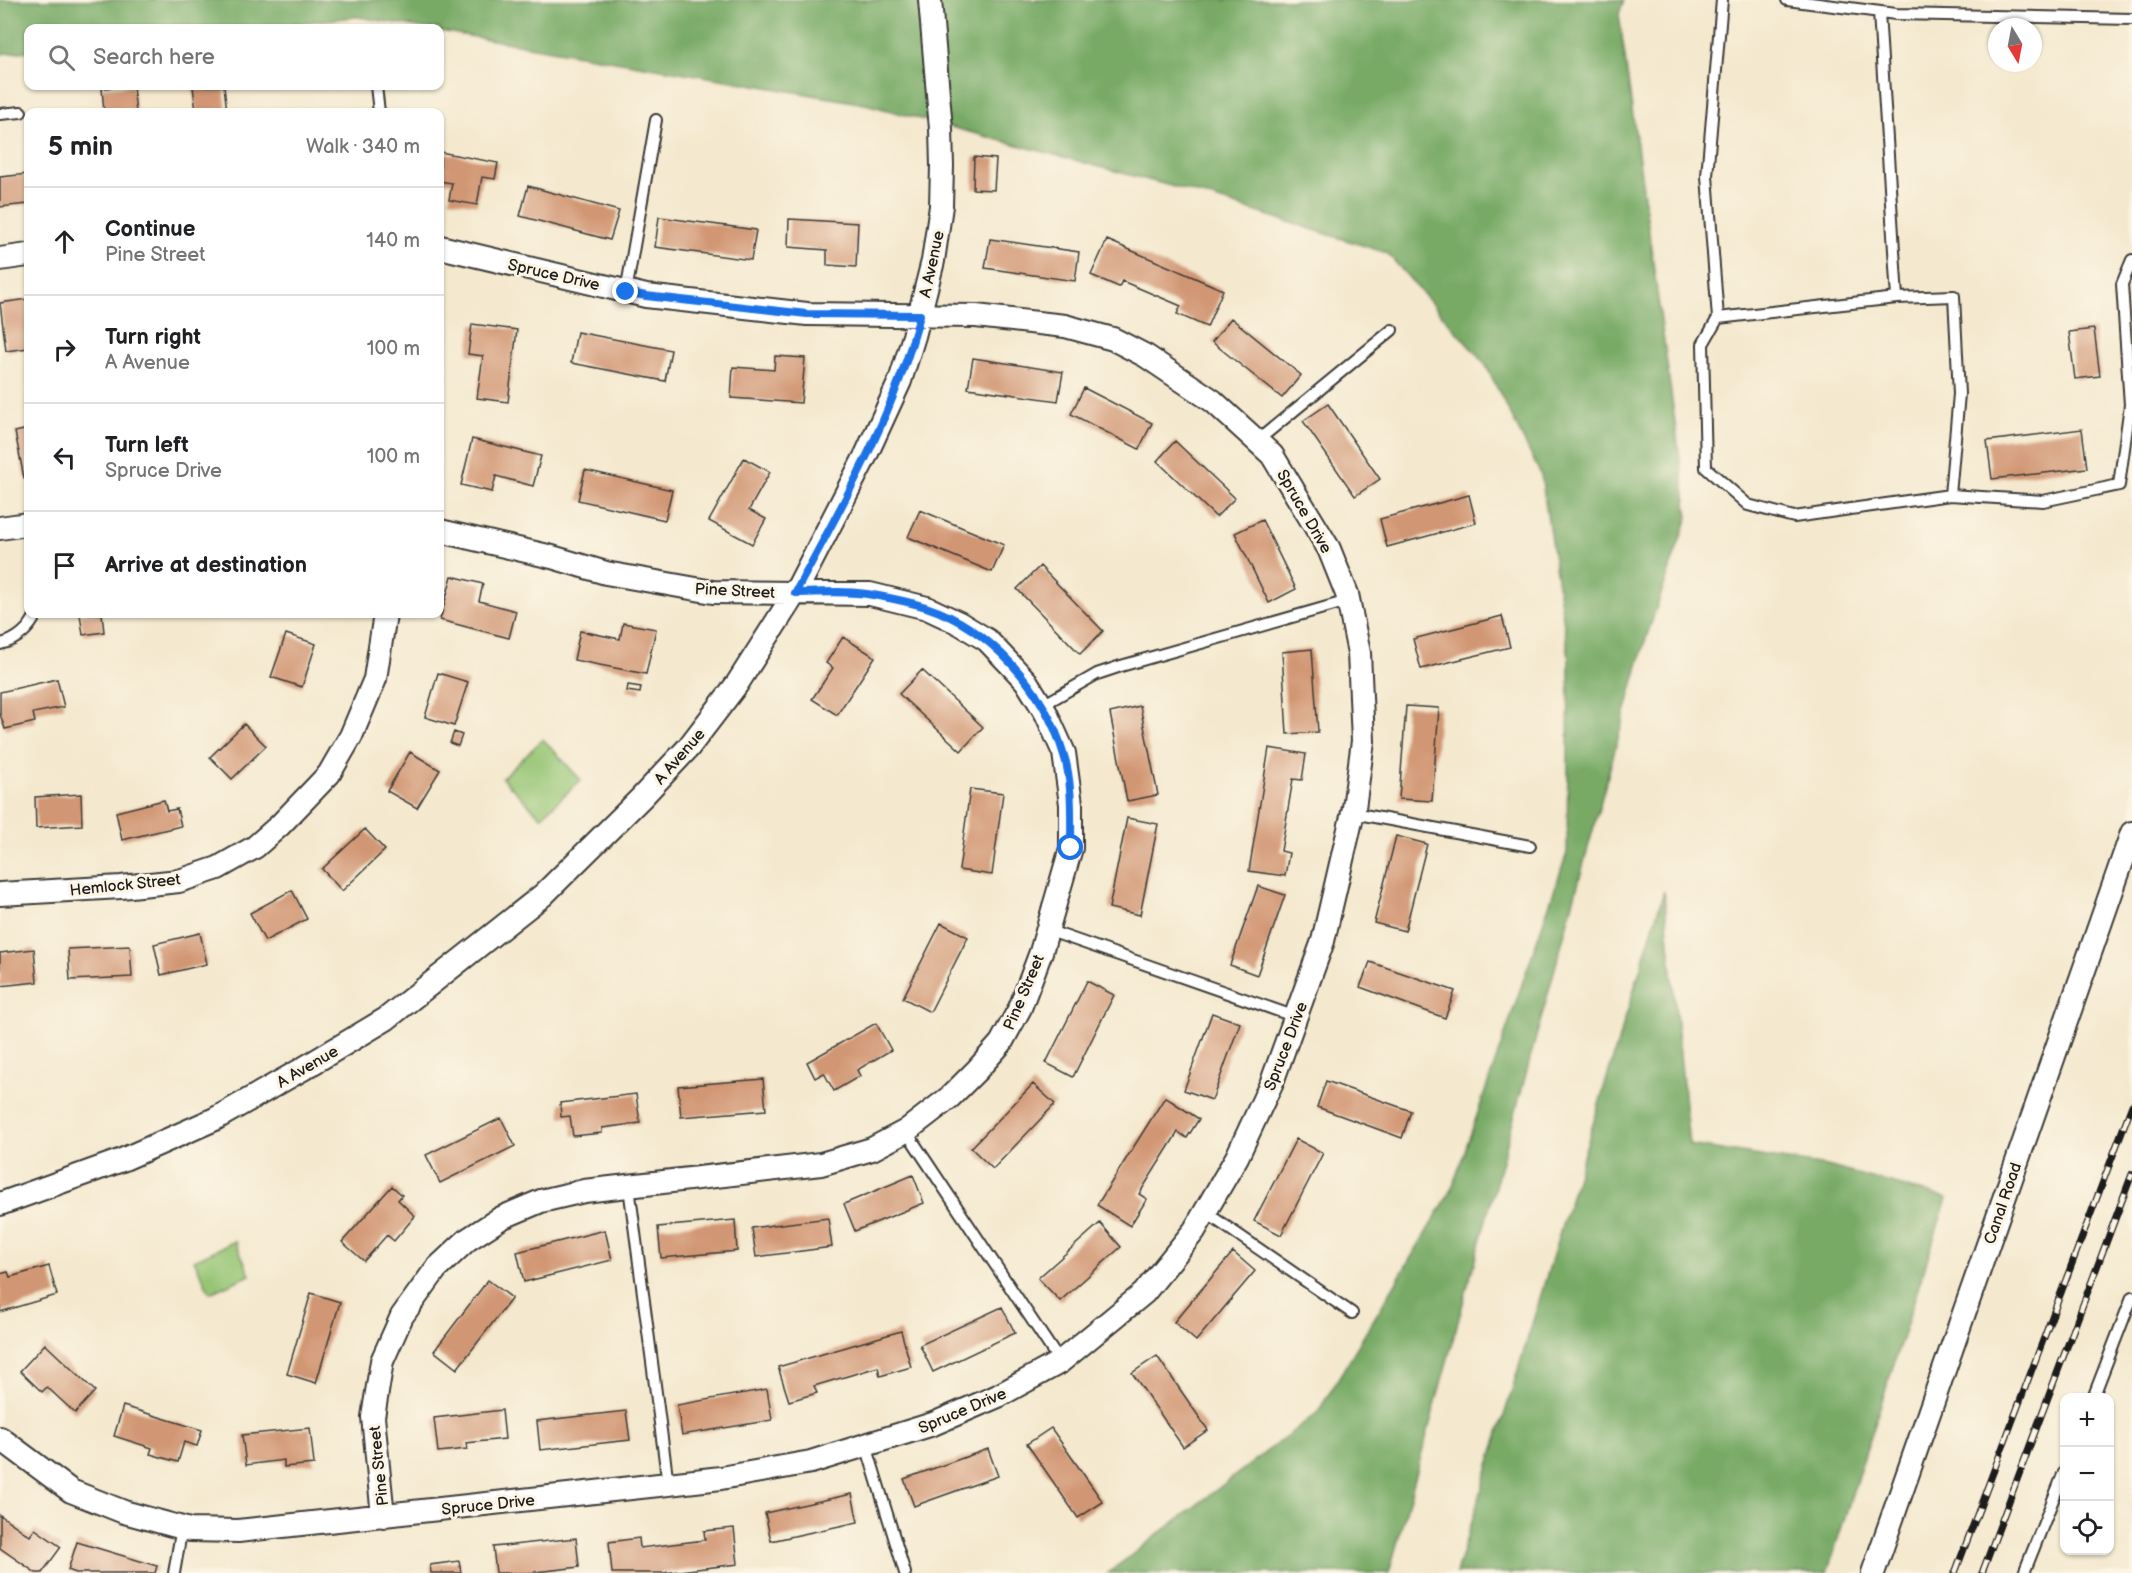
<!DOCTYPE html>
<html lang="en">
<head>
<meta charset="utf-8">
<style>
  :root { --surface:#fff; --page:#f2f2f2; --text:#202124; --muted:#757577; --line:#e0e0e0 }
  body { margin:0; font-family:"Balsamiq Sans",sans-serif; background:var(--page); color:var(--text) }
  .controls { position:absolute; right:18px; bottom:18px; display:grid; overflow:hidden; border-radius:12px; box-shadow:0 2px 4px #0004 }
  .controls button { width:54px; height:54px; display:grid; place-items:center; padding:0; border:0; border-bottom:2px solid var(--line); background:var(--surface); color:var(--text); font:30px sans-serif }
  .compass { position:absolute; left:1988px; top:18px; width:54px; height:54px; border-radius:50%; background:var(--surface); box-shadow:0 2px 4px #0004; rotate:170deg }
  .stop { position:absolute; width:18px; height:18px; margin:-14px; border:4px solid #1a73e8; border-radius:50%; background:#fff }
  .stop.end { background:#1a73e8; border-color:#fff; box-shadow:0 2px 6px #0008 }
  .list { margin:0; padding:0; list-style:none }
  h2 { display:flex; justify-content:space-between; align-items:center; height:78px; margin:0; padding:0 24px; font-size:26px }
  h2 small { font-size:20px; font-weight:400; color:var(--muted) }
  .list li { display:grid; grid-template-columns:39px 1fr auto; gap:18px; align-items:center; box-sizing:border-box; height:108px; padding:0 24px; border-top:2px solid var(--line) }
  .list b { display:block; font-size:22px; white-space:nowrap }
  .list p { margin:0; font-size:20px; white-space:nowrap; color:var(--muted) }
  .list em { font-size:20px; font-style:normal; color:var(--muted) }
  .icon { flex:none; width:33px; height:33px; fill:none; stroke:currentColor; stroke-width:2; stroke-linecap:round; stroke-linejoin:round }
  .map { position:relative; flex:none; width:2132px; height:1573px; overflow:hidden }
  .search { position:absolute; background:var(--surface); box-shadow:0 2px 4px #0004; left:24px; top:24px; width:420px; height:66px; display:flex; align-items:center; gap:15px; box-sizing:border-box; padding:0 21px; border-radius:12px; color:var(--muted); font-size:22px }
  .panel { position:absolute; background:var(--surface); box-shadow:0 2px 4px #0004; left:24px; top:108px; width:420px; height:510px; border-radius:12px }
  .map>svg:first-child { display:block }
  .green { fill:#96c574; stroke:#597048; stroke-width:1.5 }
  .forest { fill:#78aa66; stroke:#4a6341; stroke-width:1.5 }
  .building { fill:#d19673 }
  .lines { fill:none; stroke-linecap:round; stroke-linejoin:round }
  .service-casing { stroke:#3c3b37; stroke-width:14 }
  .minor-casing { stroke:#3c3b37; stroke-width:26 }
  .service { stroke:#fff; stroke-width:10 }
  .minor { stroke:#fff; stroke-width:22 }
  .rail-casing { stroke:#1c1c1c; stroke-width:7 }
  .rail { stroke:#fcf5e5; stroke-width:4.5; stroke-dasharray:14; stroke-linecap:butt }
  .route { stroke:#1a73e8; stroke-width:8 }
  .labels { text-anchor:middle; stroke-width:6; stroke-linejoin:round; paint-order:stroke }
  .street-label { font-size:16px; fill:#1c1c1c; stroke:#fcf5e5 }
</style>
</head>
<body>
<div class="map">
<svg width="2132" height="1573" viewBox="0 0 2132 1573">
  <rect width="100%" height="100%" fill="#fcf5e5"/>
  <filter id="ink" filterUnits="userSpaceOnUse"><feTurbulence type="fractalNoise" baseFrequency=".0167" numOctaves="2"/><feDisplacementMap in="SourceGraphic" scale="12" xChannelSelector="R" yChannelSelector="G"/><feConvolveMatrix kernelMatrix="1 2 1 2 8 2 1 2 1" color-interpolation-filters="sRGB"/></filter>
  <filter id="wash" filterUnits="userSpaceOnUse"><feTurbulence type="fractalNoise" baseFrequency=".008" numOctaves="4" result="noise"/><feDisplacementMap in="SourceGraphic" scale="24" xChannelSelector="R" yChannelSelector="G"/><feGaussianBlur stdDeviation="1.35" result="paint"/><feColorMatrix in="noise" values="0 0 0 0 0 0 0 0 0 0 0 0 0 0 0 0 0 1.4 0 .05"/><feComposite in="paint" operator="in"/></filter>
  <g filter="url(#wash)">
    <rect width="100%" height="100%" fill="#f4e8ce"/>
    <!-- green -->
    <path class="green" d="M543,739L581,780L541,817L502,778Z
      M235,1241L250,1275L210,1293L194,1260Z"/>
    <!-- forest -->
    <path class="forest" d="M0,0H1624L1619,14L1688,517L1644,644L1389,1573H1108L1318,1412L1451,1191L1567,853L1569,657L1541,475L1485,364L1387,253L1193,192L865,104L440,31V28H425L357,17L247,28H28V51L0,54Z
      M1664,891L1689,1145L1827,1166L1947,1198L1827,1573H1456Z"/>
    <g id="blocks">
      <!-- building -->
      <path class="building" d="M133,86L136,112H104L102,88Z
        M193,86H224L227,112H196Z
        M440,152L498,163L495,179L482,177L477,205L449,200L452,183L440,181Z
        M974,157L996,159L994,190L973,189Z
        M28,174V204L0,207V177Z
        M528,186L619,211L610,240L520,216Z
        M659,217L756,230L751,260L655,247Z
        M789,219L858,223L856,267L827,265V250L788,247Z
        M990,239L1079,252L1075,281L985,268Z
        M1107,240L1223,290L1207,327L1177,314L1181,306L1122,281L1119,287L1091,275Z
        M28,299V348L6,351L0,303Z
        M1231,318L1301,375L1282,398L1212,342Z
        M472,324L517,330L508,402L477,398L483,356L468,354Z
        M2094,329L2100,376L2075,379L2069,332Z
        M577,332L671,350L665,381L571,363Z
        M775,356L805,358L801,403L731,398L733,367L774,370Z
        M973,358L1063,372L1058,401L968,388Z
        M1084,388L1152,423L1139,449L1071,414Z
        M1328,404L1380,479L1355,496L1303,421Z
        M28,429V477L24,478L15,432Z
        M2082,429L2087,468L1992,479L1987,441Z
        M472,439L541,456L533,486L496,476L492,492L461,485Z
        M1175,441L1235,498L1216,517L1157,461Z
        M744,458L770,472L749,510L766,519L752,544L709,521Z
        M585,470L672,490L665,520L578,500Z
        M1469,495L1476,523L1387,547L1380,519Z
        M920,510L1004,545L992,572L908,537Z
        M1262,520L1296,589L1269,603L1235,533Z
        M1040,566L1103,631L1080,654L1017,589Z
        M452,576L483,584L479,601L516,611L509,638L440,620Z
        M80,614H102L104,632L83,635Z
        M1502,616L1510,647L1421,669L1413,639Z
        M623,623L656,629L646,674L574,660L580,631L620,639Z
        M286,634L316,644L302,687L271,677Z
        M843,637L875,657L837,715L812,699L833,668L826,663Z
        M1312,649L1318,732L1287,734L1282,652Z
        M922,670L983,727L961,751L899,694Z
        M438,673L468,682L454,726L425,717Z
        M57,679L64,707L33,713L35,722L5,729L0,714V692Z
        M628,685L641,687L640,693L627,691Z
        M1140,706L1158,795L1127,801L1110,713Z
        M1406,706L1439,708L1432,801L1399,799Z
        M244,724L266,746L232,779L210,757Z
        M454,732L462,735L458,746L450,743Z
        M1269,748L1306,754L1302,780L1293,779L1281,851L1289,853L1285,876L1249,871Z
        M410,752L440,770L417,808L387,791Z
        M970,789L1003,793L992,875L959,870Z
        M81,794L82,825L36,828L35,797Z
        M164,800L167,811L177,809L181,826L122,840L116,812Z
        M1127,818L1158,824L1140,915L1109,908Z
        M365,829L385,850L342,891L322,869Z
        M1396,836L1427,844L1405,931L1374,923Z
        M1258,886L1285,895L1257,975L1230,965Z
        M292,890L307,919L265,941L250,913Z
        M941,923L968,937L930,1012L903,998Z
        M200,933L207,964L161,975L154,944Z
        M130,946L132,977L70,980L68,949Z
        M34,949L37,982L0,986V953Z
        M1370,962L1455,991L1445,1018L1360,987Z
        M1087,981L1114,995L1073,1077L1046,1063Z
        M1212,1013L1240,1023L1212,1100L1184,1090Z
        M876,1023L891,1050L857,1070L860,1076L834,1091L824,1073L815,1078L807,1062Z
        M763,1079L766,1110L681,1117L678,1086Z
        M1326,1081L1411,1111L1402,1138L1317,1107Z
        M1033,1084L1055,1104L993,1169L971,1148Z
        M636,1094L640,1123L602,1128V1133L573,1136L570,1116L561,1117L560,1103Z
        M1165,1097L1199,1119L1187,1138L1178,1132L1139,1194L1147,1199L1130,1226L1097,1205Z
        M501,1118L515,1146L440,1183L426,1155Z
        M1296,1139L1323,1153L1281,1235L1254,1221Z
        M913,1175L924,1203L855,1231L844,1204Z
        M392,1186L402,1195L398,1200L415,1216L394,1241L387,1235L364,1261L342,1242Z
        M828,1218L832,1247L756,1257L752,1228Z
        M735,1220L737,1251L661,1258L658,1227Z
        M1100,1223L1121,1247L1060,1301L1038,1278Z
        M605,1230L612,1260L524,1282L517,1252Z
        M1233,1252L1255,1271L1196,1341L1174,1322Z
        M49,1266L57,1295L0,1312V1274L8,1272L10,1277Z
        M488,1280L512,1298L457,1369L434,1351Z
        M311,1293L340,1302L316,1383L287,1374Z
        M1002,1307L1015,1333L933,1372L920,1345Z
        M901,1331L911,1367L880,1376L878,1367L814,1386L817,1393L789,1401L778,1367Z
        M45,1344L95,1391L75,1413L47,1387L42,1392L20,1371Z
        M1157,1356L1208,1430L1183,1447L1132,1373Z
        M767,1389L772,1420L682,1435L677,1405Z
        M123,1406L202,1430L197,1446L184,1442L178,1462L150,1454L152,1448L114,1436Z
        M502,1410L505,1439L466,1443L467,1449L438,1452L434,1418Z
        M626,1411L630,1440L540,1450L537,1421Z
        M310,1428L314,1464L284,1467V1460L246,1465L242,1435Z
        M1051,1428L1103,1502L1078,1518L1027,1444Z
        M988,1449L998,1476L914,1506L904,1479Z
        M852,1494L858,1522L771,1541L765,1513Z
        M0,1515L30,1536L35,1529L61,1547L42,1573H36L0,1548Z
        M734,1528L738,1564L663,1573H612L609,1542L639,1538L640,1548L705,1540L704,1531Z
        M576,1538L579,1567L527,1573H496L493,1547Z
        M77,1542L157,1566L155,1573H76L68,1570Z
        M459,1561L461,1573H431L430,1565Z"/>
    </g>
  </g>
  <g filter="url(#ink)">
    <use href="#blocks" fill-opacity="0" stroke="#3c3b37" stroke-width="1.5"/>
    <g class="lines">
      <defs>
        <path id="service" d="M1722,0L1707,176L1718,318L1897,298L1879,12
          M1787,0L1896,14L2132,19
          M376,86L379,112
          M0,114L21,112
          M626,292L656,120
          M1718,318L1703,344L1706,468L1748,505L1794,517L1950,495L1959,394L1954,296L1897,298
          M1257,441L1392,330
          M1950,495L2043,501L2119,485L2130,405L2122,284L2132,260
          M0,644C16,641 30,629 36,614
          M1041,706L1097,674L1121,666L1348,601
          M1353,813L1530,846
          M1047,930L1296,1017
          M906,1131L1060,1362
          M629,1187L668,1484
          M1205,1212L1352,1313
          M2093,1398L2132,1297
          M866,1445L905,1573
          M174,1573L182,1527
          M2024,1573L2064,1472"/>
        <path id="minor" d="M0,259L28,255
          M0,528L28,524
          M0,894L121,887L179,881L218,868L255,847L280,825L329,774L351,736L375,679L385,614
          M0,1204L122,1160L215,1119L301,1070L386,1019L543,895L641,798L688,748L737,684L795,593L866,455L900,381L914,336L933,261L941,206L942,166L941,129L930,0
          M0,1438L71,1491L124,1512L190,1530L238,1531L668,1484L721,1478L811,1462L933,1424L998,1396L1060,1362L1144,1293L1194,1231L1237,1157L1272,1082L1323,941L1354,808L1363,741L1359,653L1347,594L1329,549L1272,455L1213,401L1146,356L1113,339L1065,326L976,316L807,314L646,296L440,247
          M383,1516L373,1417L382,1361L402,1316L436,1269L467,1240L501,1218L541,1201L584,1191L821,1164L872,1149L906,1131L950,1097L977,1070L1001,1043L1020,1008L1041,952L1071,848V804L1064,753L1046,713L1026,681L987,640L959,623L927,608L870,594L713,592L606,573L552,557L440,531
          M1873,1573L2132,833"/>
      </defs>
      <!-- service casing -->
      <use href="#service" class="service-casing"/>
      <!-- minor casing -->
      <use href="#minor" class="minor-casing"/>
      <!-- service -->
      <use href="#service" class="service"/>
      <!-- minor -->
      <use href="#minor" class="minor"/>
      <defs>
        <path id="rail" d="M1955,1573L2132,1105
          M1982,1573L2132,1174"/>
      </defs>
      <!-- rail casing -->
      <use href="#rail" class="rail-casing"/>
      <!-- rail -->
      <use href="#rail" class="rail"/>
    </g>
  </g>
  <g class="lines" filter="url(#ink)">
    <!-- route -->
    <path class="route" d="M626,292L646,296L807,314L920,315C895,413 843,504 795,593C819,593 849,590 873,595C890,598 909,602 926,607C990,628 1044,689 1063,752C1073,781 1071,818 1071,848"/>
  </g>
  <g class="labels">
    <!-- street labels -->
    <g class="street-label">
      <text transform="translate(931 264) rotate(-78)" y="6">A Avenue</text>
      <text transform="translate(554 274) rotate(13)" y="6">Spruce Drive</text>
      <text transform="translate(1305 511) rotate(60)" y="6">Spruce Drive</text>
      <text transform="translate(735 590) rotate(3)" y="6">Pine Street</text>
      <text transform="translate(679 756) rotate(-49)" y="6">A Avenue</text>
      <text transform="translate(125 884) rotate(-6)" y="6">Hemlock Street</text>
      <text transform="translate(1023 992) rotate(-67)" y="6">Pine Street</text>
      <text transform="translate(1285 1046) rotate(-69)" y="6">Spruce Drive</text>
      <text transform="translate(307 1066) rotate(-30)" y="6">A Avenue</text>
      <text transform="translate(2002 1203) rotate(-71)" y="6">Canal Road</text>
      <text transform="translate(962 1410) rotate(-23)" y="6">Spruce Drive</text>
      <text transform="translate(378 1466) rotate(-96)" y="6">Pine Street</text>
      <text transform="translate(488 1504) rotate(-6)" y="6">Spruce Drive</text>
    </g>
  </g>
</svg>
<div class="controls">
<button>+</button>
<button>−</button>
<button><svg class="icon" aria-label="locate" viewBox="0 0 24 24"><circle cx="12" cy="12" r="6"/><path d="M12 2v4M12 18v4M2 12h4M18 12h4"/></svg></button>
</div>
<svg class="compass" viewBox="-18 -18 36 36"><path d="M0-13l5 13h-10z" fill="#e53935"/><path d="M0 13l5-13h-10z" fill="#757577"/></svg>
<div class="stop" style="left:1071px;top:848px"></div>
<div class="stop end" style="left:626px;top:292px"></div>
<div class="search"><svg class="icon" aria-label="search" viewBox="0 0 24 24"><circle cx="10" cy="10" r="6"/><path d="M15 15l6 6"/></svg>Search here</div>
<section class="panel">
<h2>5 min<small>Walk · 340 m</small></h2>
<ul class="list">
<li><svg class="icon" aria-label="ahead" viewBox="0 0 24 24"><path d="M12 20V5M6 11l6-6 6 6"/></svg><div><b>Continue</b><p>Pine Street</p></div><em>140 m</em></li>
<li><svg class="icon" aria-label="right" viewBox="0 0 24 24"><path d="M7 20v-9h11M14 6l5 5-5 5"/></svg><div><b>Turn right</b><p>A Avenue</p></div><em>100 m</em></li>
<li><svg class="icon" aria-label="left" viewBox="0 0 24 24"><path d="M17 20v-9H6M10 6l-5 5 5 5"/></svg><div><b>Turn left</b><p>Spruce Drive</p></div><em>100 m</em></li>
<li><svg class="icon" aria-label="arrive" viewBox="0 0 24 24"><path d="M6 21V4h12l-3 4 3 4H6"/></svg><div><b>Arrive at destination</b></div></li>
</ul>
</section>
</div>
</body>
</html>
